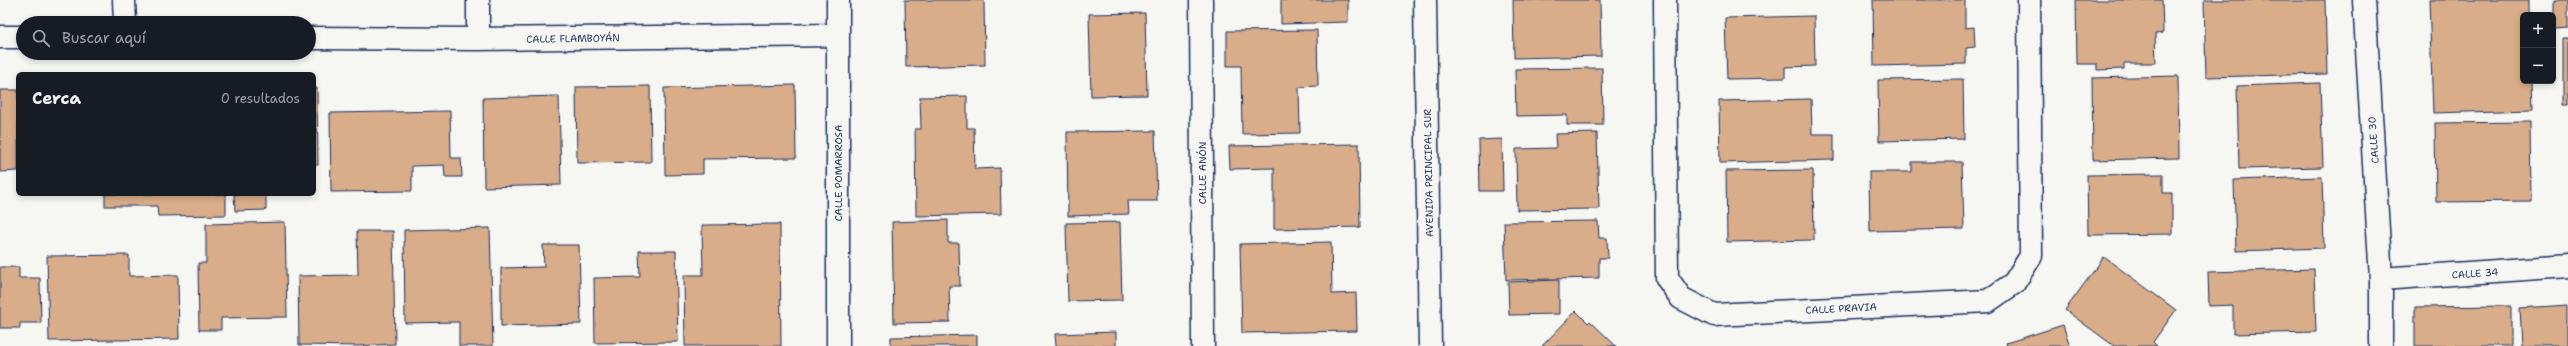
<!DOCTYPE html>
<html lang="es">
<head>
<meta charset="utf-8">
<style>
  :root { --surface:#171b24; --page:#20242c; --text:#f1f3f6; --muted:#9ea1a6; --line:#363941 }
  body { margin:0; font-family:"Shantell Sans",sans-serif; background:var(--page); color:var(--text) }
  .controls { position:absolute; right:12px; top:12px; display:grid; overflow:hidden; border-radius:6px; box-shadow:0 2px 6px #0003 }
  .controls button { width:36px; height:36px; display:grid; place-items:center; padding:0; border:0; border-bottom:1px solid var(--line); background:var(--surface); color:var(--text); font:20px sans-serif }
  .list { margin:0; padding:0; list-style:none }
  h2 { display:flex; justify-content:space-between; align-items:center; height:52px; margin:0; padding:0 16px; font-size:17px }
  h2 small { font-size:13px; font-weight:400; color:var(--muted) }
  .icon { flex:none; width:22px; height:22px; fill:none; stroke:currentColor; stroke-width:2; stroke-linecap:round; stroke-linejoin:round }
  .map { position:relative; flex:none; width:2568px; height:346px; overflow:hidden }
  .search { position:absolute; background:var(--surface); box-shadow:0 2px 6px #0003; left:16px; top:16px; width:300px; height:44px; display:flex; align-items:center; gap:10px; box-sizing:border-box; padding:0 14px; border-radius:22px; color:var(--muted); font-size:15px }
  .panel { position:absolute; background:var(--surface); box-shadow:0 2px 6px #0003; left:16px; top:72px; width:300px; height:124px; border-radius:6px }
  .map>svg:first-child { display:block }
  .building { fill:#d9ad8a; stroke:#1b2f5e }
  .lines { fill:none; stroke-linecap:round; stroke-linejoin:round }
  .minor-casing { stroke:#1b2f5e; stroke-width:25 }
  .tertiary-casing { stroke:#1b2f5e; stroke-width:25 }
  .minor { stroke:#f6f6f2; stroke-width:22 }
  .tertiary { stroke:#f6f6f2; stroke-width:22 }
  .labels { text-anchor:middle; stroke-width:3.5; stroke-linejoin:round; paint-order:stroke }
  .street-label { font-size:10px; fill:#1b2f5e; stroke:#f6f6f2 }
</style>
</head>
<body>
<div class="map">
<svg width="2568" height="346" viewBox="0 0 2568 346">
  <rect width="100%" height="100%" fill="#f6f6f2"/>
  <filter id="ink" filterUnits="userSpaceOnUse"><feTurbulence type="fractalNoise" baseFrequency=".025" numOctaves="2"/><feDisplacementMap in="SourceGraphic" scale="8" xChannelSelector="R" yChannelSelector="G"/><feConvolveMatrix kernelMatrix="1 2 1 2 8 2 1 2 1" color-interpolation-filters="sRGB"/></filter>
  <g filter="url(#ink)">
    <!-- building -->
    <path class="building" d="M905,0H984L985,65L906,67Z
      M1281,0H1348V22L1281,24Z
      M1513,0H1600L1601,56L1514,58Z
      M1873,0H1965V28L1974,27L1975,47L1966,48V64L1874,66Z
      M2076,0H2162L2163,33L2155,34L2156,63H2124V69L2097,70V64H2077Z
      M2204,0H2325L2327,74L2206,77Z
      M2429,0H2529V15H2523V81H2532L2533,110L2433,113Z
      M2555,0H2568V27L2555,28Z
      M1145,13L1147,95L1091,96L1089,14Z
      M1814,16L1815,66L1785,67V78L1727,79L1725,18Z
      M1317,30L1318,86L1299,87L1300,133L1242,134L1241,66H1227V31Z
      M2563,37H2568V106H2563Z
      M1602,68L1603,125H1567V115L1516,116L1515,69Z
      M2178,76L2179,158L2093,160L2092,78Z
      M1963,79L1964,139L1879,141L1878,80Z
      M2320,83L2323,167L2239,169L2237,86Z
      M795,85L796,158L703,159V174L665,175L664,88Z
      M650,86L651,162L577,163L576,87Z
      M314,88H317L318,165H314Z
      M0,90H18V171L0,172Z
      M559,96L561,185L484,187L483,98Z
      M967,96V128H974L975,169L1000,168L1001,214L916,216L915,129H921L920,97Z
      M1811,99L1812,134H1834V160L1720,163L1719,101Z
      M450,111L451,158H461L462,177H445L444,165L412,166V191L331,192L330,113Z
      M2530,122L2531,201L2436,202L2435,123Z
      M1155,131L1157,201H1128L1129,214L1068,216L1067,132Z
      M1597,133L1599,209L1517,210L1516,149L1556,148L1555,134Z
      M1502,139L1503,191H1480L1479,140Z
      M1359,144L1360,227L1274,229V168L1230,169L1229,146Z
      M1912,162H1962L1964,229L1870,231L1869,172H1912Z
      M1813,170L1814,240L1727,242L1726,171Z
      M2163,174V193H2172V234L2088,235L2087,175Z
      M2322,177L2324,248L2236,251L2234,180Z
      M105,194H226V215L158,216L157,206H105Z
      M234,194H266V210L235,211Z
      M948,220V243H959L960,286H949L950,322L894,323L892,222Z
      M1598,221L1599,238H1607L1608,258H1599V278L1506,280L1504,222Z
      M285,222L287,317L221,318V330H199L198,263H206V224Z
      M1120,222L1122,300L1068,301L1066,223Z
      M780,224L781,346H685L684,275H703L702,225Z
      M490,228L493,346H459V322L405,323L404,230Z
      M357,231H393L395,344L358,346L299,345L298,276L358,275Z
      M1331,242L1332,294L1356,293L1357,331L1242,333L1240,244Z
      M543,245H579L581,324L501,326V268L544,267Z
      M639,251H676L678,342L595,343L594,278L640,277Z
      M129,255V276L178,275L179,339L49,341L47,256Z
      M2104,257L2176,310L2153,342L2157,346H2114L2065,310Z
      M0,267H19V278H40L41,323H20V328H0Z
      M2314,269L2316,332L2233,334V305L2209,306L2208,272Z
      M1559,280V314L1509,315L1508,282Z
      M2568,305V346H2522L2520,308Z
      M2511,306V346H2415V307Z
      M1576,311L1588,323L1590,321L1616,346H1542Z
      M2063,325L2070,346H2007L2006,343Z
      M1116,332V346H1056L1055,334Z
      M977,335V346H891V337Z"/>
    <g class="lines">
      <defs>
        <path id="minor" d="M124,0L125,23
          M478,0V39
          M838,0V346
          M1201,0L1203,346
          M1665,0L1667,278L1681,298L1714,315L1988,301L2014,283L2031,256L2029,0
          M2364,0L2381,279V346
          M0,37H23
          M309,38L478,39L837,35
          M2381,279L2568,266"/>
        <path id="tertiary" d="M1425,0L1430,346"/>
      </defs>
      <!-- minor casing -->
      <use href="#minor" class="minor-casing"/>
      <!-- tertiary casing -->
      <use href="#tertiary" class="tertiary-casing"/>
      <!-- minor -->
      <use href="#minor" class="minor"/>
      <!-- tertiary -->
      <use href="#tertiary" class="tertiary"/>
    </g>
  </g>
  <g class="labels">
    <!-- street labels -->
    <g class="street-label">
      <text transform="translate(573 38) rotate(-1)" y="4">CALLE FLAMBOYÁN</text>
      <text transform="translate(2373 140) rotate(-94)" y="4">CALLE 30</text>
      <text transform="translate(838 173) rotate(-90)" y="4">CALLE POMARROSA</text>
      <text transform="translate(1202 173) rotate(-90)" y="4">CALLE ANÓN</text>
      <text transform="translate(1428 173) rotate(-91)" y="4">AVENIDA PRINCIPAL SUR</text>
      <text transform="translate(2475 273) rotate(-4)" y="4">CALLE 34</text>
      <text transform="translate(1841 308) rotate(-3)" y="4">CALLE PRAVIA</text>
    </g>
  </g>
</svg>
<div class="controls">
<button>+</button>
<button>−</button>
</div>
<div class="search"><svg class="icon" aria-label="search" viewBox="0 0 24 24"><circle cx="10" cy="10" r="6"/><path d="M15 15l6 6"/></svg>Buscar aquí</div>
<section class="panel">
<h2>Cerca<small>0 resultados</small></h2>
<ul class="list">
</ul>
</section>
</div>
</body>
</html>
